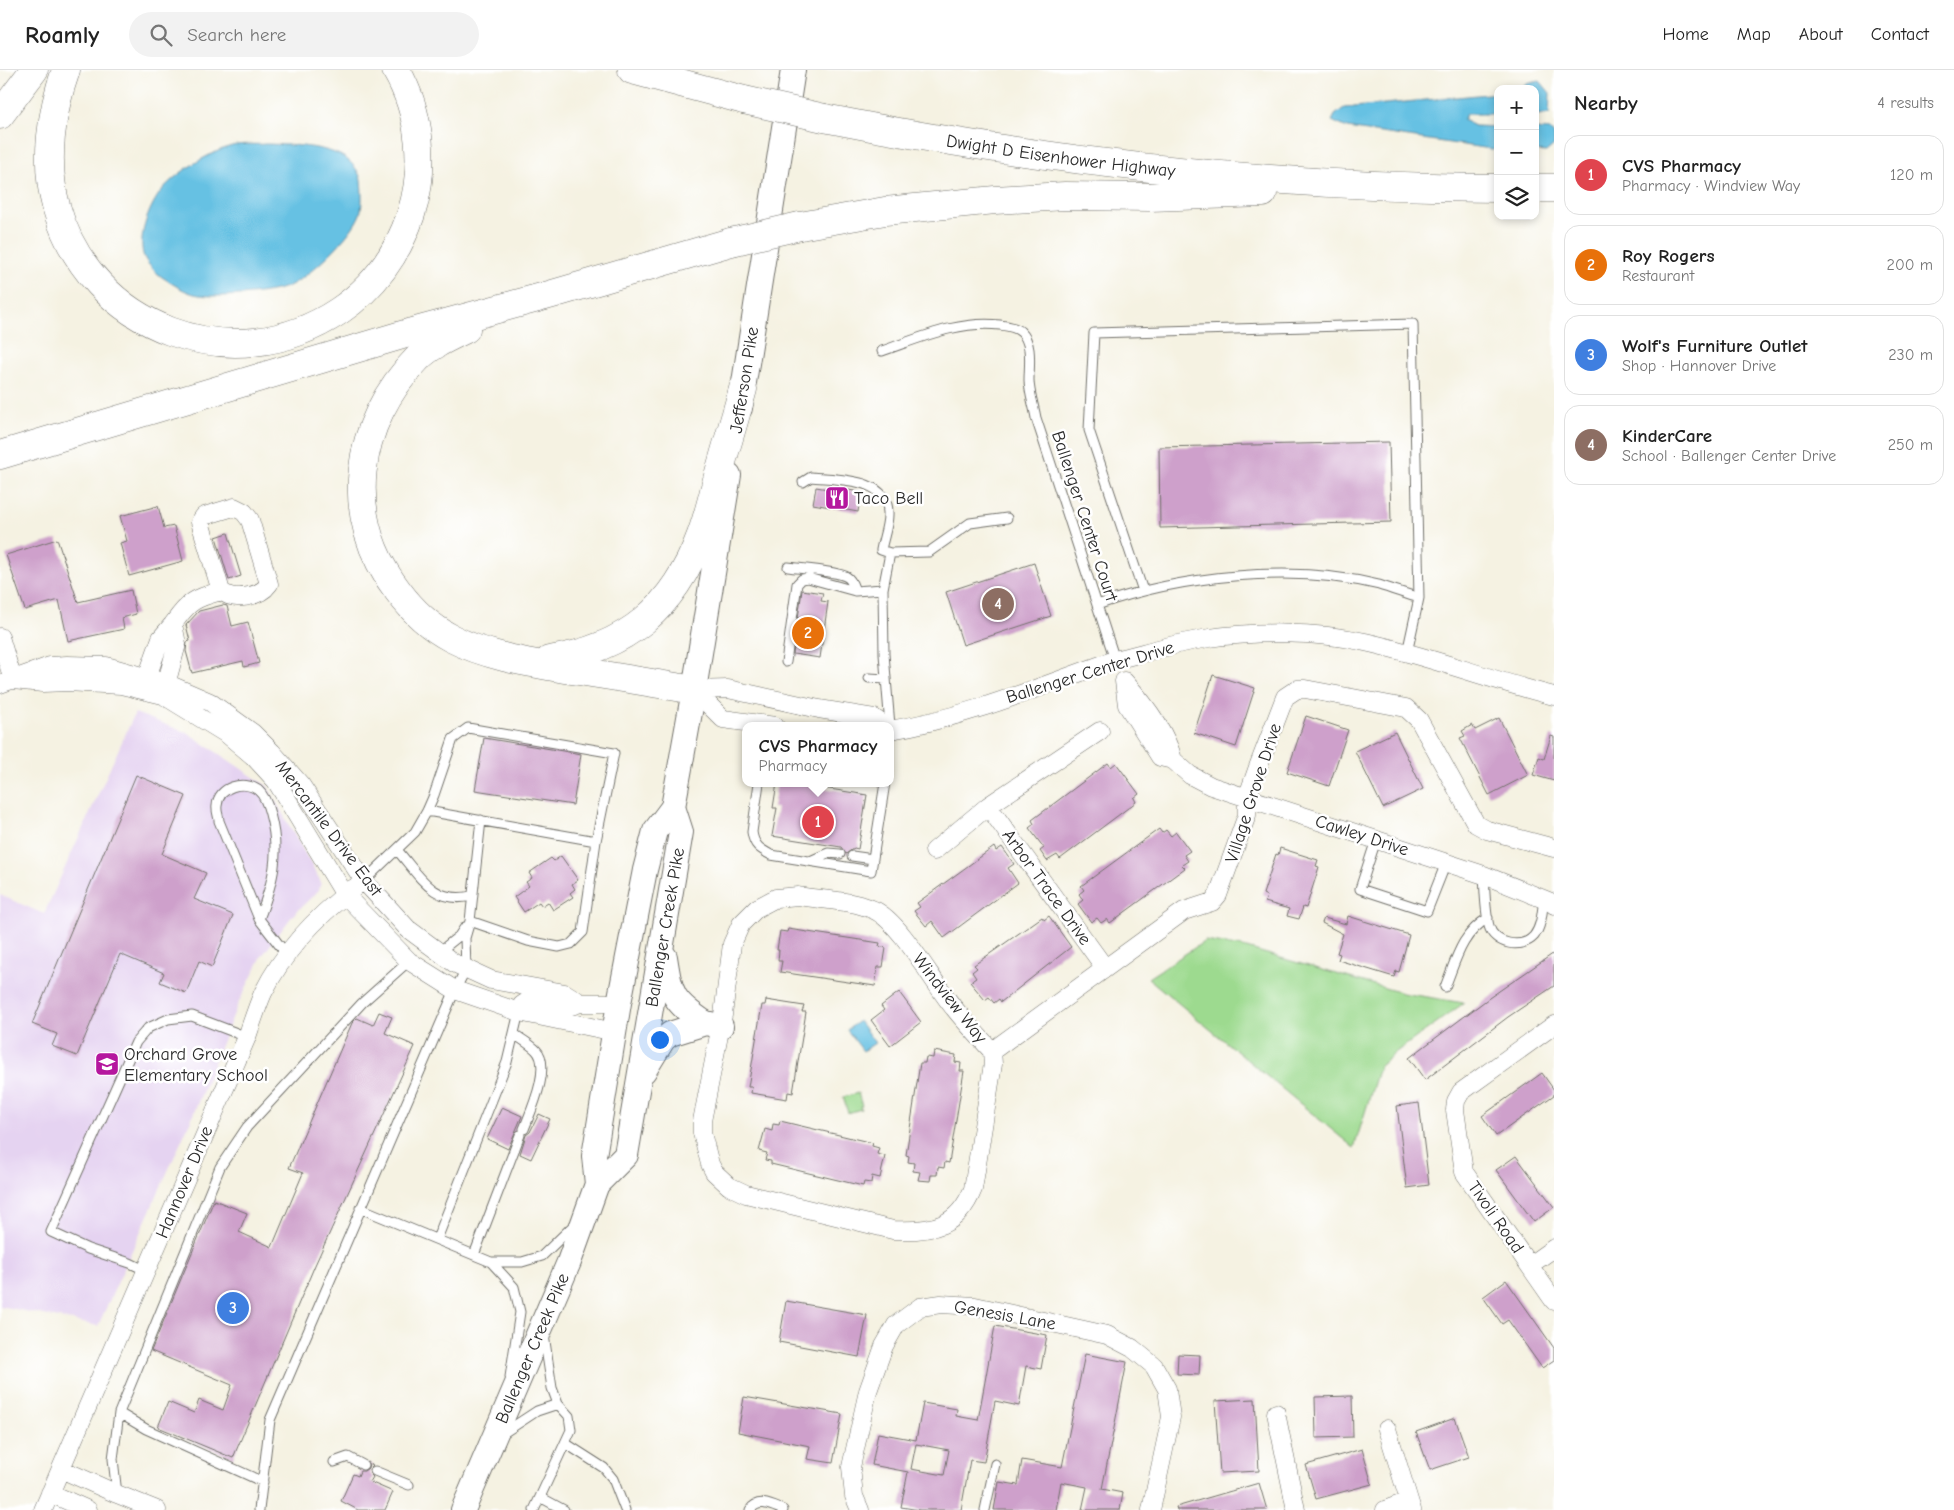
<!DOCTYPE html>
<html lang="en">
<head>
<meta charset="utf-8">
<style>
  :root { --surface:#fff; --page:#f2f2f2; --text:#222; --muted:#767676; --line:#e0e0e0; --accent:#db2777 }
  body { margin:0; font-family:"Comic Neue",sans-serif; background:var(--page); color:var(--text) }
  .controls { position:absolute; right:15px; top:15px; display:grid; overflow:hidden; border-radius:10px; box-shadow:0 2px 8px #0003 }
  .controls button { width:45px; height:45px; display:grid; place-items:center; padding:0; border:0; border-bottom:1px solid var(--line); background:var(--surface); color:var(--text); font:25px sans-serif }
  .you { position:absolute; left:659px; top:969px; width:18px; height:18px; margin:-12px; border:4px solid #fff; border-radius:50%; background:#1a73e8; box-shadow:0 0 0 8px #1a73e833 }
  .badge { display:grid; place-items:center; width:32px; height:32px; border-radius:50%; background:var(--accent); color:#fff; font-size:16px; font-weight:700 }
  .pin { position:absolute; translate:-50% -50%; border:2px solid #fff; box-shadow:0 1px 5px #0006 }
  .popup { position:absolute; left:742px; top:652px; width:152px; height:65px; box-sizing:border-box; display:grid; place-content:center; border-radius:10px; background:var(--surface); filter:drop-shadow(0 1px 4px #0005); font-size:16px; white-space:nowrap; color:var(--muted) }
  .popup b { font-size:19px; color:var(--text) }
  .popup::after { content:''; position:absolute; left:50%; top:100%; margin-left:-10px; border:10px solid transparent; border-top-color:var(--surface) }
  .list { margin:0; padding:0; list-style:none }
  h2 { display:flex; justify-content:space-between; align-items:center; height:65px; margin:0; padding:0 20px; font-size:21px }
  h2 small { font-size:16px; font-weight:400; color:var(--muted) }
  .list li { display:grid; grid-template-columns:32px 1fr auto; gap:15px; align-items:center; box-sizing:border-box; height:80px; margin:0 10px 10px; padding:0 10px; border:1px solid var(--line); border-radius:15px }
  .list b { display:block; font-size:19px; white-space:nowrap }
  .list p { margin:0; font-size:16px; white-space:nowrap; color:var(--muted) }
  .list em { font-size:16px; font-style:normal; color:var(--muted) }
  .icon { flex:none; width:28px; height:28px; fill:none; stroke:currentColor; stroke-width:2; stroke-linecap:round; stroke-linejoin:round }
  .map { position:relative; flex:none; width:1554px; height:1440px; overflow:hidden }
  header { display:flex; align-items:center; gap:30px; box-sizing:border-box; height:70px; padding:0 25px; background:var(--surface); border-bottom:1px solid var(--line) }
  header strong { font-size:24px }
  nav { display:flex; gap:28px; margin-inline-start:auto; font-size:18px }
  .search { width:350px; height:45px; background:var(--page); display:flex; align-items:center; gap:12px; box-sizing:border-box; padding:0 18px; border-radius:28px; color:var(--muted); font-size:19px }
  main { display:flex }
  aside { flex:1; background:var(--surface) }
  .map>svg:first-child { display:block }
  .built { fill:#e5d3f1 }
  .green { fill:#9dda8f; stroke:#64825d }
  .water { fill:#66c1e3; stroke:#487687 }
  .building { fill:#cea0cb; fill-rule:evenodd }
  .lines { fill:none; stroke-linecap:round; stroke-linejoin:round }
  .service-casing { stroke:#72716b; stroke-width:11 }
  .minor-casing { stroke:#72716b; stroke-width:19 }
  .secondary-casing { stroke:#72716b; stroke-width:26 }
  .motorway-casing { stroke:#72716b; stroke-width:29 }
  .service { stroke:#fff; stroke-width:9 }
  .minor { stroke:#fff; stroke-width:18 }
  .secondary { stroke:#fff; stroke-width:24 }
  .motorway { stroke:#fff; stroke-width:28 }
  .motorway-bridge-casing { stroke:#72716b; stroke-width:29; stroke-linecap:butt }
  .motorway-bridge { stroke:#fff; stroke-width:28 }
  .labels { text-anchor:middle; stroke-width:5; stroke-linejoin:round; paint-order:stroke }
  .street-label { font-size:18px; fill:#2b2b2b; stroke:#fff }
  .poi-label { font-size:18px; fill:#2b2b2b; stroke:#fff; text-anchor:start }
</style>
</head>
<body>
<header>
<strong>Roamly</strong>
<div class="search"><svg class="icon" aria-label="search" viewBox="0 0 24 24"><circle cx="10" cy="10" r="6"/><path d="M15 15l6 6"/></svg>Search here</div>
<nav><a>Home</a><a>Map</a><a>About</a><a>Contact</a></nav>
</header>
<main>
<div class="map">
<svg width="1554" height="1440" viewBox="0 0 1554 1440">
  <rect width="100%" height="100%" fill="#fff"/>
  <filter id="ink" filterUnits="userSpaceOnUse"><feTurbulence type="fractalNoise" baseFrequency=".02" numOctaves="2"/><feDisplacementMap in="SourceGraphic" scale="10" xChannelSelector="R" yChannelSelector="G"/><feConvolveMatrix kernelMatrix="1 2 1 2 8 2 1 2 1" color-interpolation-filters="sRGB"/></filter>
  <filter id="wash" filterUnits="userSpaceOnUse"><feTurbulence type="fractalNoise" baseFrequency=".0096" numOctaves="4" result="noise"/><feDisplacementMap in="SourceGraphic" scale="20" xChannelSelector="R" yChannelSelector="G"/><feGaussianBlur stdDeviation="1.12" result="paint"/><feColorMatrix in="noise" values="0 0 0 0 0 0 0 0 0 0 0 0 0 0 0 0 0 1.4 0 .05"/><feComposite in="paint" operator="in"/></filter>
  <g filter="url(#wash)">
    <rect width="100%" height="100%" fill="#f5f2e2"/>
    <!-- built -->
    <path class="built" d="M135,643L188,663L267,716L321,812L319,820L293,845L262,886L237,936L190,1052L98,1256L0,1236V825L44,844Z"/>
    <!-- green -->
    <path class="green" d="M1205,871L1243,877L1402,923L1464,933L1396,982L1379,997L1354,1078L1148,908Z
      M858,1023L862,1036H860L861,1039L848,1043L843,1027Z"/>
    <!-- water -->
    <path class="water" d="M1540,11L1550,23L1549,44L1535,45V19H1522L1526,14Z
      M1498,23V44H1466L1463,50L1475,56L1498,57V80L1347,58L1332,51L1335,45L1344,38Z
      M1535,59L1550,60L1554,65V75L1546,82L1535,81Z
      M266,74C291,75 317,75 340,85C350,90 359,100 361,110C362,121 363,134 360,144C352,166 310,206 289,216C271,224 218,228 199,225C185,223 173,214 162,207C155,202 145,192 143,184C138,164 150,135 162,120C177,102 210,82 232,76C242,73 255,75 266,74Z
      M859,951L875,973L863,981L847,960Z"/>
    <g id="blocks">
      <!-- building -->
      <path class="building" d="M1389,372L1391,452L1160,458L1159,377Z
        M816,417L828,419L829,417L861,422L858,442L813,434Z
        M158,436L164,458L174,456L183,491L129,506L120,473L127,471L120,446Z
        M228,463L241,506L229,510L216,467Z
        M57,469L78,532L131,520L136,544L122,548L124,559L68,571L59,530L25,540L6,485Z
        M1034,493L1051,546L963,575L946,522Z
        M802,520L823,523L821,531L828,532L820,588L793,584Z
        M223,535L227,536L232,556L248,552L259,593L244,597L243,591L192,603L186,581L187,572L190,571L186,555L199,541Z
        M1213,605L1255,618L1236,677L1194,663Z
        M1306,646L1348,660L1329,716L1287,702Z
        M1499,648L1528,705L1489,725L1460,668L1465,666L1462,661L1472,655L1475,660Z
        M1395,662L1423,719L1383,738L1355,681Z
        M1551,666L1554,667V711L1533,705L1539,687L1544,689Z
        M484,668L581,684L573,735L475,720Z
        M1108,693L1111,697L1116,693L1139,724L1134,728L1136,732L1060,789L1057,785L1047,791L1040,781L1044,778L1029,758L1034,754L1032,750Z
        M136,705L186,726L162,784L206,803L194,829L233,845L212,897L199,891L186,923L160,912L164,903L120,884L77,986L52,976L57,964L32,954Z
        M777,713H811V716L867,725L858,779L854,778L846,784L841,777L772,766L777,738H773Z
        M1159,759L1162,763L1166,760L1171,766L1176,762L1190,781L1184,785L1188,791L1182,795L1185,798L1110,853L1107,849L1101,853L1097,848L1091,852L1078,834L1083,830L1079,824L1084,820L1081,816Z
        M994,777L996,781L1002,777L1014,794L1008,798L1018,813L944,868L932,851L926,856L914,841L920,837L917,833Z
        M1280,778L1318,790L1316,796L1319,797L1306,838L1303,837L1299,849L1287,846L1289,839L1265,832L1267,826L1263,824L1276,784L1278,785Z
        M561,786L578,810L572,814L575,819L570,823L573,827L553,840L548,832L542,836L539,832L524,842L514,827L529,816L526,812L532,808L529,803L551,788L554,791Z
        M1049,846L1071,877L1001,932L999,929L994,933L989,927L985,930L970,912L976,908L972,902L977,898L974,895L1042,847L1044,850Z
        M1348,846L1409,865L1399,902L1396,901L1394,907L1338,890L1340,884L1337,883L1343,864L1322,853L1324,848L1346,854Z
        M788,859L880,873L879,876L886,878L883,897H878L875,916L780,902L782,891H778L779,880H777L780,861L787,862Z
        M1554,883V916L1508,947L1425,1010L1409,988L1489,928Z
        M899,922L921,952L890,976L871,950L884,940L881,936Z
        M766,930L804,936L802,942H806L793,1023L788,1022L787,1029L751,1023L752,1017H748L762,935H765Z
        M379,942L392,947L385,963L415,976L315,1195L233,1388L158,1357L168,1332L194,1343L199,1330L223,1340L232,1315L151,1281L214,1130L247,1143L239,1162L272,1177L303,1103L289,1098L352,953L357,948L373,955Z
        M934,981L956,985L955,992L961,993L960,1001H964L949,1093L945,1092L944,1098L938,1097L937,1105H931L930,1111L918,1110L920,1102L913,1101L914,1093L908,1092L909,1086L906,1085L920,993H925L926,987L933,988Z
        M1542,1003L1554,1020V1025L1496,1066L1482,1046Z
        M1419,1033L1429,1115L1407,1118L1397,1036Z
        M502,1037L522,1046L508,1079L487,1069Z
        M539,1044L550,1049L531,1089L520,1084L526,1065L530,1062Z
        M780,1051L873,1073L872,1076L879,1078L877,1084L885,1086L880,1108L872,1106L871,1113L864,1112L863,1116L771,1094V1091L765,1090L767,1083L759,1081L765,1059L772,1061L773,1054L779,1055Z
        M1516,1086L1554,1137L1534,1152L1496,1100Z
        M1506,1210L1554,1278V1290L1542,1298L1508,1250L1502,1254L1483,1227Z
        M786,1231L867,1245L859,1287L779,1272Z
        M995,1256L1047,1265L1041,1299L1026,1296L1019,1336L995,1331L984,1392L970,1390L961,1440H920L901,1437L908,1402L872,1395L878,1363L916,1370L923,1333L957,1339L956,1346L978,1350ZM916,1374L949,1380L944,1405L911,1399Z
        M1085,1284L1127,1292L1102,1419L1123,1423L1120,1440H1082L1087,1417L1061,1412L1056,1440H994L999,1412L1018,1415L1022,1390L1062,1397Z
        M1178,1284L1200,1285L1199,1305L1177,1304Z
        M1352,1326L1353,1367L1316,1368L1315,1327Z
        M744,1327L842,1344L833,1393L807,1389L810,1376L738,1362Z
        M1255,1329L1259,1401L1220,1403L1215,1331Z
        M1455,1348L1469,1387L1430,1400L1416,1362Z
        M1362,1379L1372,1414L1316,1429L1306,1395Z
        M369,1393L373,1395L369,1399L370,1404L373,1407L370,1412L393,1422L385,1440H358L341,1431L353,1404L358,1406L360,1401H364L368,1398Z
        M1259,1413L1267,1440H1177L1176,1437Z"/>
    </g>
  </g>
  <g filter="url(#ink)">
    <use href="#blocks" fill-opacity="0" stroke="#72716b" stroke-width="1"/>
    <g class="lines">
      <defs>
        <path id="service" d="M882,281C920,268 959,250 1000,255C1007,256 1016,257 1021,262C1033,273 1029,296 1029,310C1029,322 1034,336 1036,348L1115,590
          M803,412L811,407C837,410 890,407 888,445C888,456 883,469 881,480L890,483L929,482L970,453L1007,448
          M788,497C802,499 837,501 847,507C852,510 853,516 855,521
          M1143,521L1089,360L1094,263L1413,254L1419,528L1407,583
          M1097,535C1180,506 1292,493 1379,515C1392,519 1406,524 1419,528
          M786,592L797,514L802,509L808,508L855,521L883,519
          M869,608L886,609
          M890,656L884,584L883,519L890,483
          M759,713L752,762C754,776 760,779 771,785L871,801L885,713
          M481,750L470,851L528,871L559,877L571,874L583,862L596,771
          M1376,770L1360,819L1427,841L1446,793
          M397,780C420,806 433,835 472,826
          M852,786L873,789
          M810,791L828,783L840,784
          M1484,805C1485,821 1485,840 1489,856C1494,874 1521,880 1534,866C1542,856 1542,841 1544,829
          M364,811L415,762L427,741L434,725L453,669L468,658L614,683L596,771L427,741
          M259,849C273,812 281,784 270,744C268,736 265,726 258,720C244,710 218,716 217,736C216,741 219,747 219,751L259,849L287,885
          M439,882L459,866L465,857
          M1445,917C1456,890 1461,864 1488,848
          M514,964C521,969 530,974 536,980C552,996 531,1041 524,1059
          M360,1138L491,1192L514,1217L520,1242L510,1307
          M437,1169L507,992L519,942
          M474,1185L520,1065
          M491,1192H522L542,1186L575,1154
          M145,1200L130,1193L88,1179L51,1162L136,972L148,958L168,949L192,946L247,967
          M119,1343L146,1359L263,1412
          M502,1364L537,1341L558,1334L552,1318L544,1265
          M565,1373L604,1398L613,1409L625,1440
          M334,1392L348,1387L363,1395
          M375,1401L409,1415
          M117,1424L113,1389L119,1343L220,1097L247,1057L362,933L409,891
          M540,1427L564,1440
          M259,1440L270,1350L455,920L466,899L465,868L470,851
          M534,1440L571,1360L569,1346L558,1334
          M750,1440C758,1428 771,1435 783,1440
          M985,1440L995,1394"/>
        <path id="minor" d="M173,554C189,531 195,528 221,521L200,452L204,446L234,437L244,442L250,450L269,514C260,527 234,532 221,521
          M0,567L13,610
          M13,610L43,613L67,612L121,615L163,625L228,665L253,686L276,711L345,825L409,891L455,920L519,942L615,962
          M0,614L50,596L67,595L106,596L166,613L210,632L253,663L272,682L301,715L364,811L408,859L454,893L491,910L565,923L581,933
          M145,618L147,607L161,568L173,554L177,574L164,622
          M694,620L728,619L819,639L874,648L885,656
          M694,620L723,649L775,656
          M890,660C966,648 1043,615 1115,590C1144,583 1173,574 1203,569C1252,561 1317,561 1365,572C1429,586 1490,610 1554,626
          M1173,690C1166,661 1144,633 1124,611L1127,635L1160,687L1173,690L1190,705L1211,716L1484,805L1551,832L1554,835
          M988,736L1105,898
          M934,781L988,736L1100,661
          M798,826C821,830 853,830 874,840C901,852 933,913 954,938C966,953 979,967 992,981L993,994L973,1119C958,1157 932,1162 893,1160L746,1124L729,1116L714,1102L710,1094L702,1063V1051L723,945L732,874L741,854L757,838L776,828Z
          M519,942L522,935L528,931L568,937L581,933H619
          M1554,955L1461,1022L1456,1031L1455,1040L1464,1102L1554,1231
          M992,981L1184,841L1212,832L1218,825L1247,745V728L1258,697L1285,627L1297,619H1305L1406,638L1419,650L1476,754L1487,760L1554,778
          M1530,1195L1554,1178
          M1276,1343L1296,1440
          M1387,1359L1412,1440
          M61,1399L117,1424L157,1440
          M50,1423L88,1440
          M43,1440L247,967C252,952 257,937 263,923C284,881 317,846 354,818
          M860,1440L854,1426L851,1397L868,1321L884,1276L896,1255L920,1237L941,1234L975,1236L1107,1265L1132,1278L1154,1296L1167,1319L1171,1347L1151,1440
          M1385,1440L1409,1431"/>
        <g id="secondary">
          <path d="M740,338L793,0"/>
          <path d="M665,887C671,925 672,931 705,953"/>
          <path d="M644,1001L663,970L670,964L705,953L721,956"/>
          <path id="s1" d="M597,1114L626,1085L681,762L673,737"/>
          <path id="s2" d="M463,1440L569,1192L597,1114L594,1086L619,933L645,800L655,761L673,737L694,620L729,405"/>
        </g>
        <g id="motorway">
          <path d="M66,0C51,42 44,92 56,136C90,259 233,312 339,241C373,218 398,184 411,144C426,97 421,43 396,0"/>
          <path d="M632,0L744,30"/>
          <path d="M0,45L34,0"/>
          <path id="s3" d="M824,48C1046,92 1272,117 1498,118"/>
          <path d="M1535,118H1554"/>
          <path d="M800,156L885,141L995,130L1065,126L1150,127L1263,123"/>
          <path d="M466,259C450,267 431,275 418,288C354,353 341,447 398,521C412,540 430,557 451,568C488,587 531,593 571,600C612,606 653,613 694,620"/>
          <path d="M0,385L412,262L549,225L731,172"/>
          <path d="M549,590C627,578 674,538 701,465C707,449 711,433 715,417C724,384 734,352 743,319"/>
        </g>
      </defs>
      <!-- service casing -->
      <use href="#service" class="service-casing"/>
      <!-- minor casing -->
      <use href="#minor" class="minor-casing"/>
      <!-- secondary casing -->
      <use href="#secondary" class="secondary-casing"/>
      <!-- motorway casing -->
      <use href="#motorway" class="motorway-casing"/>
      <!-- service -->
      <use href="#service" class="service"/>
      <!-- minor -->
      <use href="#minor" class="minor"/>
      <!-- secondary -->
      <use href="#secondary" class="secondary"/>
      <!-- motorway -->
      <use href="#motorway" class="motorway"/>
      <defs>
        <path id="motorway-bridge" d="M744,30L824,48
          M731,172L800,156"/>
      </defs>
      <!-- motorway-bridge casing -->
      <use href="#motorway-bridge" class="motorway-bridge-casing"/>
      <!-- motorway-bridge -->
      <use href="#motorway-bridge" class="motorway-bridge"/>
    </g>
  </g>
  <!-- icons -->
  <defs>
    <symbol id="restaurant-square" viewBox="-11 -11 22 22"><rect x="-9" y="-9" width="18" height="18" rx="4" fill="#b5179e" stroke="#fff"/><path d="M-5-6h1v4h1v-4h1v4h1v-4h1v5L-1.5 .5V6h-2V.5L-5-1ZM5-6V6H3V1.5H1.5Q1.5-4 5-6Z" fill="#fff"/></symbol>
    <symbol id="school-square" viewBox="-11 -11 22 22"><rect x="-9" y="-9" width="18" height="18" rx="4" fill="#b5179e" stroke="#fff"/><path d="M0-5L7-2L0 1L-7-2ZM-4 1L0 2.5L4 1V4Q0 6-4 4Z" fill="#fff"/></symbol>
  </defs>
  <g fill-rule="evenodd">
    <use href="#restaurant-square" x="823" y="414" width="28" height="28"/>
    <use href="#school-square" x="93" y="980" width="28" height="28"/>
  </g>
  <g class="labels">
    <!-- street labels -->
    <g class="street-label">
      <text dy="6" stroke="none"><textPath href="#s3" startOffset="240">Dwight D Eisenhower Highway</textPath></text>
      <text transform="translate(744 310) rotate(-81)" y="6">Jefferson Pike</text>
      <text transform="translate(1085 446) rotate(72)" y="6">Ballenger Center Court</text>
      <text transform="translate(1090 602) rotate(-17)" y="6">Ballenger Center Drive</text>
      <text transform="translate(1253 723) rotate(-72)" y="6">Village Grove Drive</text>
      <text transform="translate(329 758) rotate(53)" y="6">Mercantile Drive East</text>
      <text transform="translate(1362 765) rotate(18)" y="6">Cawley Drive</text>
      <text transform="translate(1047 817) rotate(54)" y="6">Arbor Trace Drive</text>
      <text dy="6" stroke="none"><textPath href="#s1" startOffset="272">Ballenger Creek Pike</textPath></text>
      <text transform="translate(950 928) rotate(52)" y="6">Windview Way</text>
      <text transform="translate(184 1112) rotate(-67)" y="6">Hannover Drive</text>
      <text transform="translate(1496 1147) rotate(55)" y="6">Tivoli Road</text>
      <text transform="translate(1005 1245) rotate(10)" y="6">Genesis Lane</text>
      <text dy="6" stroke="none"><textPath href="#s2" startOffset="176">Ballenger Creek Pike</textPath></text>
    </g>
    <!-- poi labels -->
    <g class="poi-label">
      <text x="854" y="434">Taco Bell</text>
      <text x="124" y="990">Orchard Grove<tspan x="124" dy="21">Elementary School</tspan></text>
    </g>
  </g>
</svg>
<div class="controls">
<button>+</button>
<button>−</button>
<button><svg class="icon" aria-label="layers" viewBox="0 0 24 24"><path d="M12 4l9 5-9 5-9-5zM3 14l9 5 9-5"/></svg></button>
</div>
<div class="you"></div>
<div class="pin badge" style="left:818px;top:752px;background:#e0444e">1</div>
<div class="popup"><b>CVS Pharmacy</b>Pharmacy</div>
<div class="pin badge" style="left:808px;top:563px;background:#e8710a">2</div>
<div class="pin badge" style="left:233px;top:1238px;background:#3f7fe0">3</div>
<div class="pin badge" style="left:998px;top:534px;background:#8d6e63">4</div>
</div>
<aside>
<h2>Nearby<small>4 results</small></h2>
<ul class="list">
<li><span class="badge" style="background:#e0444e">1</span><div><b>CVS Pharmacy</b><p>Pharmacy · Windview Way</p></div><em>120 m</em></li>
<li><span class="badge" style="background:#e8710a">2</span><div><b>Roy Rogers</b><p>Restaurant</p></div><em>200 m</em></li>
<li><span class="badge" style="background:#3f7fe0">3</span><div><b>Wolf's Furniture Outlet</b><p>Shop · Hannover Drive</p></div><em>230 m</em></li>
<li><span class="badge" style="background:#8d6e63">4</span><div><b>KinderCare</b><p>School · Ballenger Center Drive</p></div><em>250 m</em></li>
</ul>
</aside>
</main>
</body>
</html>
